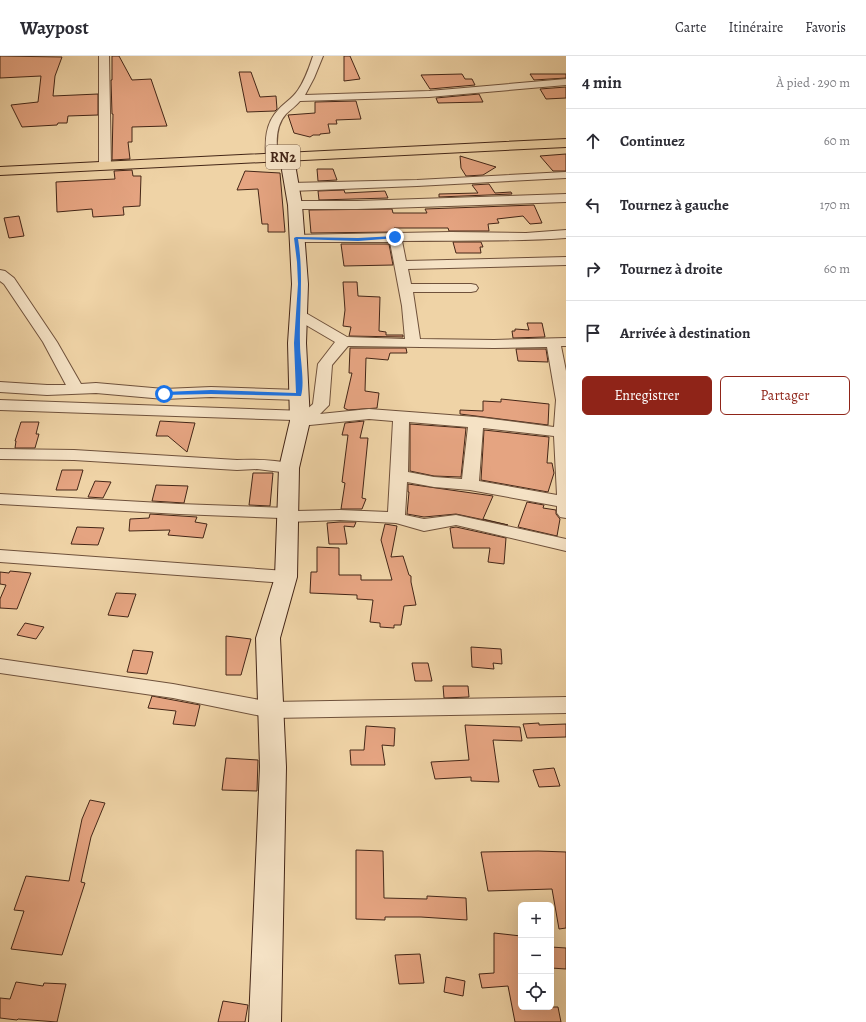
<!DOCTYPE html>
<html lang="fr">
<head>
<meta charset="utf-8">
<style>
  :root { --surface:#fff; --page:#f7f7f7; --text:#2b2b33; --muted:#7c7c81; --line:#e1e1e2; --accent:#8f2418 }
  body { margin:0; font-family:Alegreya,serif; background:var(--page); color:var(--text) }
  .controls { position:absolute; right:12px; bottom:12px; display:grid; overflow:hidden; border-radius:6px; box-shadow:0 4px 16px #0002 }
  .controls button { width:36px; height:36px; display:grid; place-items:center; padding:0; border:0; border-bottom:1px solid var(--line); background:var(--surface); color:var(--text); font:20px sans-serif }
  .stop { position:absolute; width:12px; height:12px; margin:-9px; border:3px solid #1a73e8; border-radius:50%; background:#fff }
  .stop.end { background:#1a73e8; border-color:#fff; box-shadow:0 1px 4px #0008 }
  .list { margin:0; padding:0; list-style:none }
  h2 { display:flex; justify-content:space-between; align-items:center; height:52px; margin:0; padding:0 16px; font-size:17px }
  h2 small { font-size:13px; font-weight:400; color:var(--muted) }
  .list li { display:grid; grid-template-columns:26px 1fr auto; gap:12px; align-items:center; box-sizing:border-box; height:64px; padding:0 16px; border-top:1px solid var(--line) }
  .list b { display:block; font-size:15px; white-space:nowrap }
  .list em { font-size:13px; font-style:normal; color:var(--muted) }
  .actions { display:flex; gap:8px; padding:12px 16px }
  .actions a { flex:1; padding:9px 0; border:1px solid var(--accent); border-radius:6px; text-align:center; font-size:14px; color:var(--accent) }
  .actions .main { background:var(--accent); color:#fff }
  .icon { flex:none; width:22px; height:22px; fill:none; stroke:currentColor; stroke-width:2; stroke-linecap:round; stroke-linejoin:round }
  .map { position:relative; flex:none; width:566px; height:966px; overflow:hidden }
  header { display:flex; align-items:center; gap:24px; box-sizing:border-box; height:56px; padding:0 20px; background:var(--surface); border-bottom:1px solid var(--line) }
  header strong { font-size:19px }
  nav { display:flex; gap:22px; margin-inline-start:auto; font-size:14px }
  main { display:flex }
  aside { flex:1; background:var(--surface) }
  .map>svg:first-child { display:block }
  .building { fill:#e5a481; stroke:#442617 }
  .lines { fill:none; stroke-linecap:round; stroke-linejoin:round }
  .street-casing { stroke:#6f513b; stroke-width:2 }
  .secondary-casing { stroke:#442617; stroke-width:2 }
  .highway-casing { stroke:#442617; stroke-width:2 }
  .street { fill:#f5e2c5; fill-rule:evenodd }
  .secondary { fill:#f5e2c5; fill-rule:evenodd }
  .highway { fill:#efd3a6; fill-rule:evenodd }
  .route { fill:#1a73e8 }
  .labels { text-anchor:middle; stroke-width:3; stroke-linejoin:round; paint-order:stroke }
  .shield { fill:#f5e2c5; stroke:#795e4b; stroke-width:1 }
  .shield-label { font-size:14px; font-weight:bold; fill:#442617 }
</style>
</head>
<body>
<header>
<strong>Waypost</strong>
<nav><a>Carte</a><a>Itinéraire</a><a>Favoris</a></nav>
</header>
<main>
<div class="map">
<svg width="566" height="966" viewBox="0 0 566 966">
  <rect width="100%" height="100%" fill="#efd3a6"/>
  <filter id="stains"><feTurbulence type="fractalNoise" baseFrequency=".005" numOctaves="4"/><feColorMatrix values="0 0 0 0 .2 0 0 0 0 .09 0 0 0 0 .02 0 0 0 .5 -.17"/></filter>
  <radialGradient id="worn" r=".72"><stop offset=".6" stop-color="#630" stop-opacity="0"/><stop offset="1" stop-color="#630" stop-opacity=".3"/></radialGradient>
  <!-- building -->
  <path class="building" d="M0,0L62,1L55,20L53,40L98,38V59L68,60L67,67H58L57,69L22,71L11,49L38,46L41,20L0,22Z
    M112,0H119L132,24L151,23L167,70L132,71V86H128L130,103L112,104L113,58H112L111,24H112Z
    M344,0H350L360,23L344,25Z
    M239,16H251L260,41L276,40L277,53L275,55L247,56Z
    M462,18L465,23H472L475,29L430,33L421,19Z
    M530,18H566V22L534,24Z
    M566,31V42L546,43L540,33Z
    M479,38L483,46L438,47L436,42Z
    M356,45L361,63L336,64L337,68H328L330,77L320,78V79H313L310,81L294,77L288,59L315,57V46Z
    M566,98V115H553L540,100Z
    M460,100L496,111L483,119L466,120L461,112Z
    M317,113H333L337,124L318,125Z
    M132,114L133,120H141L140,150L123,151L124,159L93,161L92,153L57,156L56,126L115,123L114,115Z
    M245,115L280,117L285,176H268V168H262L258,133L237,134Z
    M489,128L495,137L511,136L512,138L439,141V138L478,137L472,129Z
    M344,134L345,137L385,135L388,142L319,144L318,135Z
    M534,149L542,167L530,168L523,160L497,163L499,167L488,168L489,175H449L448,172H394L395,176L311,177L309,154L392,153L393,157H427L425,153Z
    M19,160L24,180L9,182L4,162Z
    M453,186H481L483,191H480L481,197H456Z
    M341,188H389L393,209L344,210Z
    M343,226H357L358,240L380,241L379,275L386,276V279H403V281L349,280L351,271L343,270L345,254Z
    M527,267H542L545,281L513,282L512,275H515V273L529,274Z
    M350,292H406L407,297H390L388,304L366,302L365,335L379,337L377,352L348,354L344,352L352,317H349Z
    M516,293H546L548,306L518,305Z
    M501,343L549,348L548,369L460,358V354L483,355V345L501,346Z
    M160,365L195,367L187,396L168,380H156Z
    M364,365L360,382H368L362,442L366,443L362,453H341L345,427L342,426L348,379H342L345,367Z
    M21,366H39L36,378H39L35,392H15L16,385H15Z
    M410,368L466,372L461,421L434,420L410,415Z
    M484,374L549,381L547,407H552L554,417L548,436L481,424Z
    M62,414H83L77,434H56Z
    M253,417H273L270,450L249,449Z
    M95,425L111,426L103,442L88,441Z
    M408,428L493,440L483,463L508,469L456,458L424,461L407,458L409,436H408Z
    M156,429L188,430L184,447L152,445Z
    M527,446L544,449L543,452L556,454V458L560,463L557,480L518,471Z
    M150,458L197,461L195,466L207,468L203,482L168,479L170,474L129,475L130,463L149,462Z
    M340,466H356L354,471L344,470L347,488H329L327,467Z
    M385,468L397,470L391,501L403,500L409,519L411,520V526L416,549L404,550L401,569H394V572L380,571V567L370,566L373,544L357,543V539L310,537L311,516H317V491L339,492V519H361V524H392L381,484Z
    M77,471L104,472L98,489L71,488Z
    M456,471L506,482L504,508L488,506L490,492H453L450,472Z
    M10,515L31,517L17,553L0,552V543L6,529L0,528V516L9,517Z
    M116,537L136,538L128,561L108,559Z
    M25,567L44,571L36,583L17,579Z
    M226,580L251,583L241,619H226Z
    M471,591L501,593L502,608L493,607L494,613L472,611Z
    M133,594L153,596L147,618L127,616Z
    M412,607H428L432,625H415Z
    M443,630H468L469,641L444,642Z
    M152,640L200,649L195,670L173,668L176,655L148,652Z
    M539,667V669L566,668V681L527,682L523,668Z
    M465,669L520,671L522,685L493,684L499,726L471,725V721L435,723L431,706L469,704Z
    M366,670L395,672L394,690L382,689L385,709H351L350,694H364Z
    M226,702L258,704L257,735L222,734Z
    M554,712L560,730L539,731L533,714Z
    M90,744L105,747L91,781L81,826L85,827L62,899L11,893L24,855L14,854L26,820L69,825L82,763Z
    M356,794L383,795L384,842L427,843V840L466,842L467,864L421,861H385V864L356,863Z
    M538,795L566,796V872L559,873L552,833L488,835L481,796Z
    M494,877L521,880V951H558L561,966H515L508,930L482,932L479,918L494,917Z
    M551,891L566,892V913L551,912Z
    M420,898L424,927L399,928L395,899Z
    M446,921L465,925L463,940L444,936Z
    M16,926L43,930L44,927L66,928L57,966L18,963L17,964L0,962V942L10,943Z
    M223,945L248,949L245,966H218Z"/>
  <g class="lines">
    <defs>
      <path id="street" d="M99,0H109L111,111L109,113H101L99,111Z
        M313,0H323L314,22L305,39L429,35L566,23V29L429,41L300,45C296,50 290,54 286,58C275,70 276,88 278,102L272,105L268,104L266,102C265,85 265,68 278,54C284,47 292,43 298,34C305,24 309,12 313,0Z
        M566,116V122L417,130L291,135L287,133L285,131L287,129L291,127L417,124Z
        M566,138V146L357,153H295L291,152L289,149L291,146L295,145H357Z
        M566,174V182C511,186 457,184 402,185L406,205L566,201V209L408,213L411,228H471L476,229L478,232L476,235L471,236H413L420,283L494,284L566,282V290H561L566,315V462L560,461L557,457V450L470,434L434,431L407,426L405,459L424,463L456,459L566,483V495L456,469L424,475L396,467L340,464L288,466L282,465L280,462L179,458L0,448V438L179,448L288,452L294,453L296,455L340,454L388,456L393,365L369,363L300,370L294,368L292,365L293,364L0,354V344L305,355L313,348L318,308L335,286L294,262L292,259L294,256L299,255L304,256L347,281L405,283L402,250L390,186H296L292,185L290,182L292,179L451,176L526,177ZM348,290L494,292L547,291L556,344L554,371L476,361L369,353L320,358L329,349L332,309ZM409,366L468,371L462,423L434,421L408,416ZM483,372L554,380L557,439L479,425Z
        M0,214L5,215L14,222L57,286L81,328L96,327L164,333L211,331L299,334L304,336L307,339L304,342L299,344L211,341L164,343L96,337L47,339L0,336V326L47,329H66L43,286L4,228L0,225Z
        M0,393L74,394L237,404C256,403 276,404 295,408L297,412L295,416L289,417L257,413L237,414L74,404L0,403Z
        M0,494L286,515L293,517L295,521L293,525L286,527L0,506Z
        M0,603L173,628L271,646L566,641V657L271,662L173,642L0,617Z"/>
      <path id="secondary" d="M291,97L296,98L298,101L296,114L302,149L308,228L306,287L310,365L299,412L297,521L280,582L286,711L281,966H249L260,711L256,582L275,521L279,412L290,365L288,287L292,228L288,149L282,114L284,101L286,98Z"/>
      <path id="highway" d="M566,83V91L0,119V111Z"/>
    </defs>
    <!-- street casing -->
    <use href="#street" class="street-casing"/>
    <!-- secondary casing -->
    <use href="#secondary" class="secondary-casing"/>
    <!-- highway casing -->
    <use href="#highway" class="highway-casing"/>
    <!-- street -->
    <use href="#street" class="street"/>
    <!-- secondary -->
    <use href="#secondary" class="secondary"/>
    <!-- highway -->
    <use href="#highway" class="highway"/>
  </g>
  <!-- route -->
  <path class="route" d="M395,180L397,182L358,185L298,183C304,221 299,251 300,288C300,303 305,326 301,340L211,338L164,339L162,338L164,336L211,334L296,337L294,287L298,228L297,206L294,182L296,181L358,182Z"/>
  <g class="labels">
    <!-- shield labels -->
    <rect class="shield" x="266" y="89" width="34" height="24" rx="3"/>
    <g class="shield-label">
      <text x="283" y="106">RN2</text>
    </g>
  </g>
  <rect width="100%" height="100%" filter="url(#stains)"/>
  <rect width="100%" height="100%" fill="url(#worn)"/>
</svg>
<div class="controls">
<button>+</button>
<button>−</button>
<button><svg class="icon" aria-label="locate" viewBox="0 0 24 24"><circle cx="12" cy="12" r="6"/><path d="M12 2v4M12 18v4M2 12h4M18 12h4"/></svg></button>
</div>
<div class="stop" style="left:164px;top:338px"></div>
<div class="stop end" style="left:395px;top:181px"></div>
</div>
<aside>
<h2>4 min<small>À pied · 290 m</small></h2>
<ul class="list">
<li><svg class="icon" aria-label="ahead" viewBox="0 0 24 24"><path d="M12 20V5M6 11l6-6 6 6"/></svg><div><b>Continuez</b></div><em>60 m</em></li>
<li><svg class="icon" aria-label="left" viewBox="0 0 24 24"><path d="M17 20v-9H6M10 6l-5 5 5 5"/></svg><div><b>Tournez à gauche</b></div><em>170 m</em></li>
<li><svg class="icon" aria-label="right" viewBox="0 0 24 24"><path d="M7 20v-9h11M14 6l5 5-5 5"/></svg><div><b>Tournez à droite</b></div><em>60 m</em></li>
<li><svg class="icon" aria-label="arrive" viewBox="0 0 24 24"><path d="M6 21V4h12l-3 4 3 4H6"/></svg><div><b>Arrivée à destination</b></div></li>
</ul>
<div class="actions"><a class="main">Enregistrer</a><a>Partager</a></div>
</aside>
</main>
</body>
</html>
